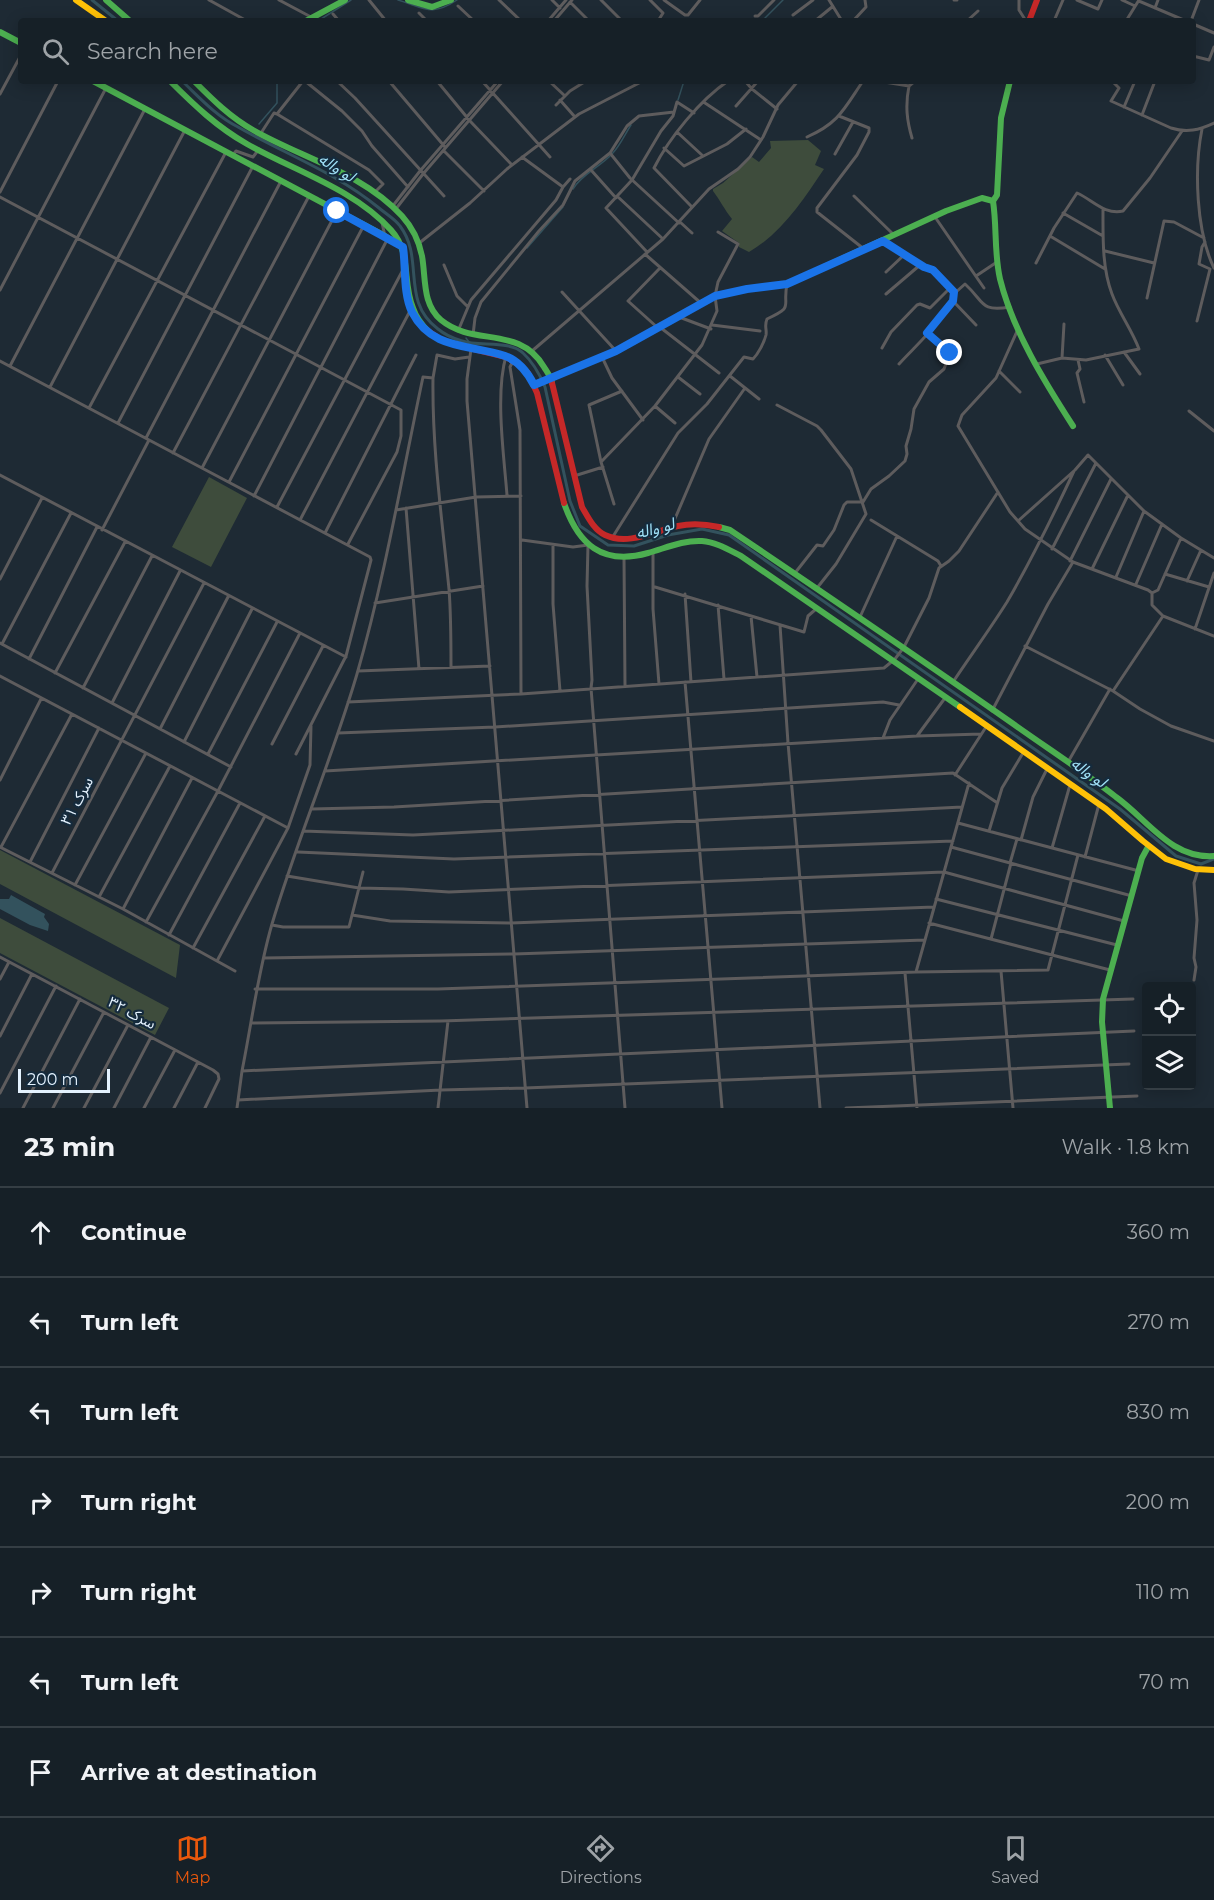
<!DOCTYPE html>
<html lang="en">
<head>
<meta charset="utf-8">
<style>
  :root { --surface:#162027; --page:#1f282f; --text:#f1f3f6; --muted:#9ea3a7; --line:#353e44; --accent:#ea580c }
  body { margin:0; font-family:Montserrat,"Noto Sans Arabic",sans-serif; background:var(--page); color:var(--text) }
  .controls { position:absolute; right:18px; bottom:18px; display:grid; overflow:hidden; border-radius:6px; box-shadow:0 3px 15px #0003 }
  .controls button { width:54px; height:54px; display:grid; place-items:center; padding:0; border:0; border-bottom:2px solid var(--line); background:var(--surface); color:var(--text); font:30px sans-serif }
  .scale { position:absolute; left:18px; bottom:15px; width:92px; box-sizing:border-box; padding-left:6px; border:3px solid #e4f2fe; border-top:0; font-size:16px; line-height:21px; white-space:nowrap; color:#e4f2fe; -webkit-text-stroke:4px #152b3d; paint-order:stroke }
  .stop { position:absolute; width:18px; height:18px; margin:-14px; border:4px solid #1a73e8; border-radius:50%; background:#fff }
  .stop.end { background:#1a73e8; border-color:#fff; box-shadow:0 2px 6px #0008 }
  .list { margin:0; padding:0; list-style:none }
  h2 { display:flex; justify-content:space-between; align-items:center; height:78px; margin:0; padding:0 24px; font-size:26px }
  h2 small { font-size:20px; font-weight:400; color:var(--muted) }
  .list li { display:grid; grid-template-columns:39px 1fr auto; gap:18px; align-items:center; box-sizing:border-box; height:90px; padding:0 24px; border-top:2px solid var(--line) }
  .list b { display:block; font-size:22px; white-space:nowrap }
  .list em { font-size:20px; font-style:normal; color:var(--muted) }
  .icon { flex:none; width:33px; height:33px; fill:none; stroke:currentColor; stroke-width:2; stroke-linecap:round; stroke-linejoin:round }
  .map { position:relative; flex:none; width:1214px; height:1108px; overflow:hidden }
  .search { position:absolute; background:var(--surface); box-shadow:0 3px 15px #0003; left:18px; right:18px; top:18px; height:66px; display:flex; align-items:center; gap:15px; box-sizing:border-box; padding:0 21px; border-radius:6px; color:var(--muted); font-size:22px }
  .sheet { height:708px; background:var(--surface) }
  nav { display:flex; justify-content:space-around; align-items:center; box-sizing:border-box; height:84px; border-top:2px solid var(--line); background:var(--surface); font-size:16px; color:var(--muted) }
  nav a { display:grid; justify-items:center; gap:3px }
  nav .on { color:var(--accent) }
  .map>svg:first-child { display:block }
  .green { fill:#3e4c3c }
  .water { fill:#33525d }
  .lines { fill:none; stroke-linecap:round; stroke-linejoin:round }
  .stream { stroke:#33525d; stroke-width:1.5 }
  .canal { stroke:#33525d; stroke-width:3 }
  .street { stroke:#5e5c5d; stroke-width:3 }
  .fast { stroke:#4caf50; stroke-width:6 }
  .slow { stroke:#ffc107; stroke-width:6 }
  .jam { stroke:#c62828; stroke-width:6 }
  .route { stroke:#1a73e8; stroke-width:8 }
  .labels { text-anchor:middle; stroke-width:4.5; stroke-linejoin:round; paint-order:stroke }
  .street-label { font-size:15px; fill:#e4f2fe; stroke:#152b3d }
  .water-label { font-size:16px; font-style:italic; fill:#9fdff6; stroke:#152b3d }
</style>
</head>
<body>
<div class="map">
<svg width="1214" height="1108" viewBox="0 0 1214 1108">
  <rect width="100%" height="100%" fill="#1e2a34"/>
  <!-- green -->
  <path class="green" d="M808,140L821,151L815,165L824,169C803,200 782,233 749,252L739,247V243L722,231L732,219C724,209 720,200 713,191V189L723,183L752,157L759,162L771,148L770,141Z
    M209,477L247,498L211,567L172,547Z
    M0,850L180,945L176,978L0,884Z
    M0,918L169,1008L155,1035L0,953Z"/>
  <!-- water -->
  <path class="water" d="M11,895L45,914L44,917L49,924L48,931L30,925L0,909V899H9Z"/>
  <g class="lines">
    <!-- stream -->
    <path class="stream" d="M398,0C424,8 432,17 457,0
      M318,21L351,0
      M762,21L783,0
      M678,100L684,81
      M259,124L277,103V81
      M573,189C582,174 600,167 612,154C620,146 625,134 631,125
      M527,248L563,207
      M466,338L469,342"/>
    <!-- canal -->
    <path class="canal" d="M92,0L118,21
      M182,81C200,98 216,116 238,127C285,154 337,173 379,208C386,214 395,219 400,226C425,259 400,301 438,329C444,334 455,339 462,341C479,347 510,340 523,353C533,362 540,375 545,387L570,501L580,526L608,545L634,546L668,535L702,529L729,535L1120,809L1176,856L1201,864L1214,859"/>
    <!-- street -->
    <path class="street" d="M209,0L247,21
      M279,0L311,17
      M369,0L386,21
      M499,0L521,21
      M552,0L560,8
      M601,0L622,21
      M650,0L663,13L658,21
      M664,0L685,15H688L700,0
      M829,0L842,21
      M954,0H957
      M1019,0V10L1026,21
      M1077,0L1098,9L1102,0
      M1122,0L1135,6
      M1139,1L1186,21
      M570,2L589,21
      M458,6L474,21
      M1155,8L1158,0
      M419,13L427,21
      M333,14L339,21
      M793,15L813,0
      M755,16H758L774,0
      M548,21L566,0
      M554,21L572,0
      M815,21L832,7
      M853,21L866,7L865,0
      M967,21L978,11
      M1054,21L1063,0
      M1126,21L1139,0
      M1191,21L1199,0
      M1193,24L1214,33
      M1193,56L1209,60L1214,47
      M305,81L342,111L362,131L372,146L408,187
      M337,81L355,98L444,196
      M389,81L445,147
      M437,81L470,121L512,165
      M482,81L550,157
      M549,81L565,96
      M745,81L752,89L777,109
      M878,81L909,86L915,81
      M1112,81L1119,88L1111,101L1171,128C1187,133 1199,130 1214,123
      M909,86C905,106 907,121 912,138
      M0,94L21,55
      M560,100L575,117
      M705,103L761,140
      M556,105L570,91L586,81
      M736,106L758,81
      M1124,107L1135,81
      M277,114L369,170L383,184L374,193
      M1142,115L1155,81
      M839,116L869,128V132L857,155L817,208V212L864,249
      M1202,129C1194,169 1196,231 1214,268
      M677,132L703,156
      M261,133L274,113L277,114L303,81
      M807,137C839,123 844,109 863,81
      M664,148L684,166L727,144L746,129
      M444,151L484,191
      M610,153L630,178L679,223
      M835,154L853,122
      M233,155L236,151L253,157L259,149
      M522,157L563,187
      M591,170L616,198
      M0,192L58,81
      M617,196L663,239
      M854,196L894,235
      M0,197L401,410V436L397,452L348,544
      M691,206L654,168C669,138 700,100 728,81
      M392,207L420,171L498,81
      M395,210L423,174L503,81
      M1063,213L1103,236
      M935,217L984,288
      M680,222L692,233
      M382,223L385,236
      M1050,236L1105,269
      M883,241L924,267L933,270L952,292H956L965,284C985,302 979,312 1010,307
      M418,244L470,203L507,169L579,114L643,81
      M1105,251L1154,263
      M647,252L606,208L632,180L661,131L673,116L677,102L694,113
      M645,254L702,304
      M1036,263L1054,228L1077,193C1093,200 1104,215 1123,211L1150,178L1182,131
      M444,265L457,296L467,306
      M886,272L904,255
      M976,276L997,262
      M0,290L106,88
      M562,292L616,351
      M886,294L920,265
      M1147,298L1164,221L1174,222L1204,238
      M953,301L976,325
      M679,317L711,329
      M1197,321L1210,269L1199,264L1202,247L1205,242
      M712,325L760,331
      M658,328L628,301L660,268
      M661,328L719,373
      M1018,329L996,378L962,415L958,426L1010,512L1025,529L1073,562L1148,590L1152,593V605L1163,616L1214,636
      M458,331L471,300L556,200L563,187L570,179
      M473,335L475,318L481,302L539,231L563,205L575,181L610,153L627,126L639,116L674,112
      M882,348L891,332L917,305L920,304L930,308L949,289
      M471,349L467,379V401L527,1108
      M532,351L663,239L709,189L738,169L750,157L763,137L778,105L798,81
      M1124,352L1140,374
      M1105,355L1123,385
      M506,356C495,394 504,456 507,495
      M469,357L455,359L437,355L433,378L423,377C402,476 385,577 357,674C332,759 297,840 272,924C258,972 252,1021 242,1071L1134,1031
      M602,357L612,378L643,420
      M1062,358L1064,324
      M1078,360L1080,369L1077,373L1084,402
      M0,361L370,557L371,560L346,656L296,754
      M513,361L510,367L520,430L521,694
      M899,364C915,346 951,315 954,292
      M1037,364L1062,358L1086,360L1139,349C1132,330 1119,313 1112,294C1102,268 1103,237 1103,210
      M10,366L145,109
      M999,371L1020,392
      M730,376L759,399
      M678,377L700,394
      M433,378C432,449 442,519 449,589C451,615 451,641 451,667
      M50,387L185,130
      M777,405L817,426L821,430L851,469L866,514L836,564L817,588
      M655,406L675,423
      M89,408L226,152
      M1189,411L1214,431
      M118,423L253,166
      M146,438L281,181
      M173,453L309,196
      M601,462L655,406L702,345L717,311L715,296L718,282L738,244L718,232
      M202,468L337,211
      M0,475L346,657
      M574,476L603,467
      M229,482L364,225
      M254,496L388,238
      M614,504L601,462L589,405L622,391
      M277,507L405,266
      M406,508L419,669
      M396,510L476,497L521,496
      M300,520L411,309
      M871,520L938,561L941,566
      M1018,521L1075,470L1088,455L1144,511L1181,538L1214,558
      M671,528L709,439L745,388
      M102,530L149,440
      M325,533L416,355
      M612,538L678,433L707,404L744,357L753,359C758,354 764,343 766,335C767,329 764,326 767,319C795,306 782,308 787,284
      M522,540L573,547L588,545L587,586L592,680L591,688L625,1108
      M553,545V604L560,691
      M1052,549L1096,463
      M653,552V609L659,684
      M624,557L625,686
      M1070,561L1111,479
      M1092,569L1128,495
      M795,573L817,545L823,546L834,530L844,505L847,502H863L871,489L889,476L905,461L907,454L906,446L911,429L914,409L929,382L944,369L950,353L927,333
      M1165,574L1209,587
      M1116,577L1144,511
      M0,579L42,498
      M1187,581L1201,550
      M1136,584L1162,524
      M655,587L804,632L808,616L816,609
      M1152,593L1158,590L1181,538
      M685,594L691,682
      M375,603L483,586
      M718,605L724,679
      M751,616L757,677
      M860,617L897,536
      M780,625L788,743L820,1108
      M1195,629L1214,573
      M0,643L231,767
      M2,644L71,513
      M1025,646L1113,691L1140,709L1171,726L1214,741
      M29,659L97,527
      M358,671L490,666
      M55,673L125,542
      M0,676L288,828
      M685,682L722,1108
      M953,682C971,655 990,629 1007,602C1032,559 1053,516 1074,471
      M83,688L152,556
      M1113,691L1163,616
      M348,702L521,694L884,668L895,659L904,647L929,598L939,568L949,561L959,551L998,492
      M112,703L180,571
      M992,711L1048,604L1073,562
      M160,729L228,597
      M338,733L495,727L883,702L899,705
      M917,736L945,698
      M883,738L890,720L918,679
      M184,742L252,609
      M272,744L323,646
      M208,754L277,622
      M1068,762L1110,689
      M325,771L917,736L981,734
      M955,775L986,727
      M0,780L41,699
      M312,809L394,807L953,773L996,802
      M958,823L1139,871
      M303,831L413,835L962,807
      M989,831L1002,788L1023,753
      M1021,840L1033,797L1047,769
      M0,847L123,909L235,971
      M1,847L72,714
      M951,847L1132,896
      M1052,848L1070,785
      M298,852L454,859L953,841
      M1085,857L1099,804
      M30,862L99,728
      M1010,863L1017,839
      M52,873L204,583
      M287,876L359,888L403,889L449,892L944,872L1124,921
      M75,885L146,753
      M99,897L170,766
      M936,899L1117,945
      M123,909L192,778
      M352,915L390,921L511,923L934,907
      M146,922L218,791L300,633
      M929,923L1110,970
      M272,925L283,927H349L363,872
      M169,935L240,803
      M991,939L1011,863
      M193,948L265,816
      M0,957L213,1070L218,1074L219,1079L205,1108
      M264,958L514,954L925,940
      M217,961L288,828L310,765L311,726
      M1001,971L1013,1108
      M916,972L969,783
      M905,973L917,1108
      M0,979L9,962
      M1194,980L1196,967L1194,958L1197,920L1194,883L1198,870
      M255,989H438L916,972L1048,970L1078,855
      M251,1023L441,1021L1133,999
      M0,1036L32,974
      M0,1093L56,986
      M238,1100L441,1090L525,1088L1129,1064
      M23,1108L80,999
      M53,1108L104,1012
      M84,1108L128,1025
      M114,1108L151,1037
      M144,1108L175,1050
      M174,1108L198,1062
      M237,1108L242,1071
      M438,1108L448,1021
      M846,1108L1137,1096"/>
    <!-- fast -->
    <path class="fast" d="M106,0L130,21
      M408,0L432,7L451,0
      M306,21L345,0
      M0,32L21,43
      M93,81L385,236L402,247
      M170,81C194,105 217,127 247,144C295,171 354,189 391,230C412,253 402,282 413,308C416,317 421,324 428,331
      M194,81C213,100 230,117 253,130C302,158 363,173 402,216C412,227 419,241 422,256C426,278 422,304 441,320C474,347 519,325 544,367C547,372 551,377 552,383
      M1010,81L1001,118L997,195L993,201C997,227 994,253 1000,279C1013,331 1044,381 1073,426
      M534,385L616,351L715,296L747,289L787,284L946,211L982,198L993,201
      M564,503C578,544 602,566 648,553C666,548 683,540 702,541C716,542 729,550 741,556L960,707
      M719,527L730,530C825,594 919,658 1012,723C1047,748 1083,771 1116,797C1148,820 1171,859 1214,856
      M1110,1108L1102,1022L1103,999L1142,858L1148,847"/>
    <!-- slow -->
    <path class="slow" d="M76,0L106,21
      M960,707L1106,809L1143,841L1166,859L1195,869L1214,870"/>
    <!-- jam -->
    <path class="jam" d="M1029,21L1037,0
      M428,331L440,339L453,344L506,357L518,364L528,373L537,393L564,503
      M552,383L582,507C588,517 594,530 605,535C628,546 655,531 678,526C692,523 705,524 719,527"/>
  </g>
  <g class="lines">
    <!-- route -->
    <path class="route" d="M337,211L403,247C406,267 403,293 412,312C432,351 471,344 505,356C519,361 528,373 534,385L616,351L715,296L747,289L787,284L883,241L924,267L933,270L954,292L953,301L927,333L950,353"/>
  </g>
  <g class="labels">
    <!-- street labels -->
    <g class="street-label">
      <text transform="translate(77 801) rotate(-62)" y="5">سرک ۳۱</text>
      <text transform="translate(132 1013) rotate(28)" y="5">سرک ۳۲</text>
    </g>
    <!-- water labels -->
    <g class="water-label">
      <text transform="translate(337 167) rotate(32)" y="6">لو واله</text>
      <text transform="translate(655 528) rotate(-15)" y="6">لو واله</text>
      <text transform="translate(1089 772) rotate(35)" y="6">لو واله</text>
    </g>
  </g>
</svg>
<div class="controls">
<button><svg class="icon" aria-label="locate" viewBox="0 0 24 24"><circle cx="12" cy="12" r="6"/><path d="M12 2v4M12 18v4M2 12h4M18 12h4"/></svg></button>
<button><svg class="icon" aria-label="layers" viewBox="0 0 24 24"><path d="M12 4l9 5-9 5-9-5zM3 14l9 5 9-5"/></svg></button>
</div>
<div class="scale">200 m</div>
<div class="stop" style="left:337px;top:211px"></div>
<div class="stop end" style="left:950px;top:353px"></div>
<div class="search"><svg class="icon" aria-label="search" viewBox="0 0 24 24"><circle cx="10" cy="10" r="6"/><path d="M15 15l6 6"/></svg>Search here</div>
</div>
<section class="sheet">
<h2>23 min<small>Walk · 1.8 km</small></h2>
<ul class="list">
<li><svg class="icon" aria-label="ahead" viewBox="0 0 24 24"><path d="M12 20V5M6 11l6-6 6 6"/></svg><div><b>Continue</b></div><em>360 m</em></li>
<li><svg class="icon" aria-label="left" viewBox="0 0 24 24"><path d="M17 20v-9H6M10 6l-5 5 5 5"/></svg><div><b>Turn left</b></div><em>270 m</em></li>
<li><svg class="icon" aria-label="left" viewBox="0 0 24 24"><path d="M17 20v-9H6M10 6l-5 5 5 5"/></svg><div><b>Turn left</b></div><em>830 m</em></li>
<li><svg class="icon" aria-label="right" viewBox="0 0 24 24"><path d="M7 20v-9h11M14 6l5 5-5 5"/></svg><div><b>Turn right</b></div><em>200 m</em></li>
<li><svg class="icon" aria-label="right" viewBox="0 0 24 24"><path d="M7 20v-9h11M14 6l5 5-5 5"/></svg><div><b>Turn right</b></div><em>110 m</em></li>
<li><svg class="icon" aria-label="left" viewBox="0 0 24 24"><path d="M17 20v-9H6M10 6l-5 5 5 5"/></svg><div><b>Turn left</b></div><em>70 m</em></li>
<li><svg class="icon" aria-label="arrive" viewBox="0 0 24 24"><path d="M6 21V4h12l-3 4 3 4H6"/></svg><div><b>Arrive at destination</b></div></li>
</ul>
</section>
<nav>
<a class="on"><svg class="icon" aria-label="map" viewBox="0 0 24 24"><path d="M3 6l6-2 6 2 6-2v14l-6 2-6-2-6 2zM9 4v14M15 6v14"/></svg>Map</a>
<a><svg class="icon" aria-label="directions" viewBox="0 0 24 24"><path d="M12 3l9 9-9 9-9-9zM9 14v-3h6M13 9l2 2-2 2"/></svg>Directions</a>
<a><svg class="icon" aria-label="saved" viewBox="0 0 24 24"><path d="M7 4h10v16l-5-4-5 4z"/></svg>Saved</a>
</nav>
</body>
</html>
